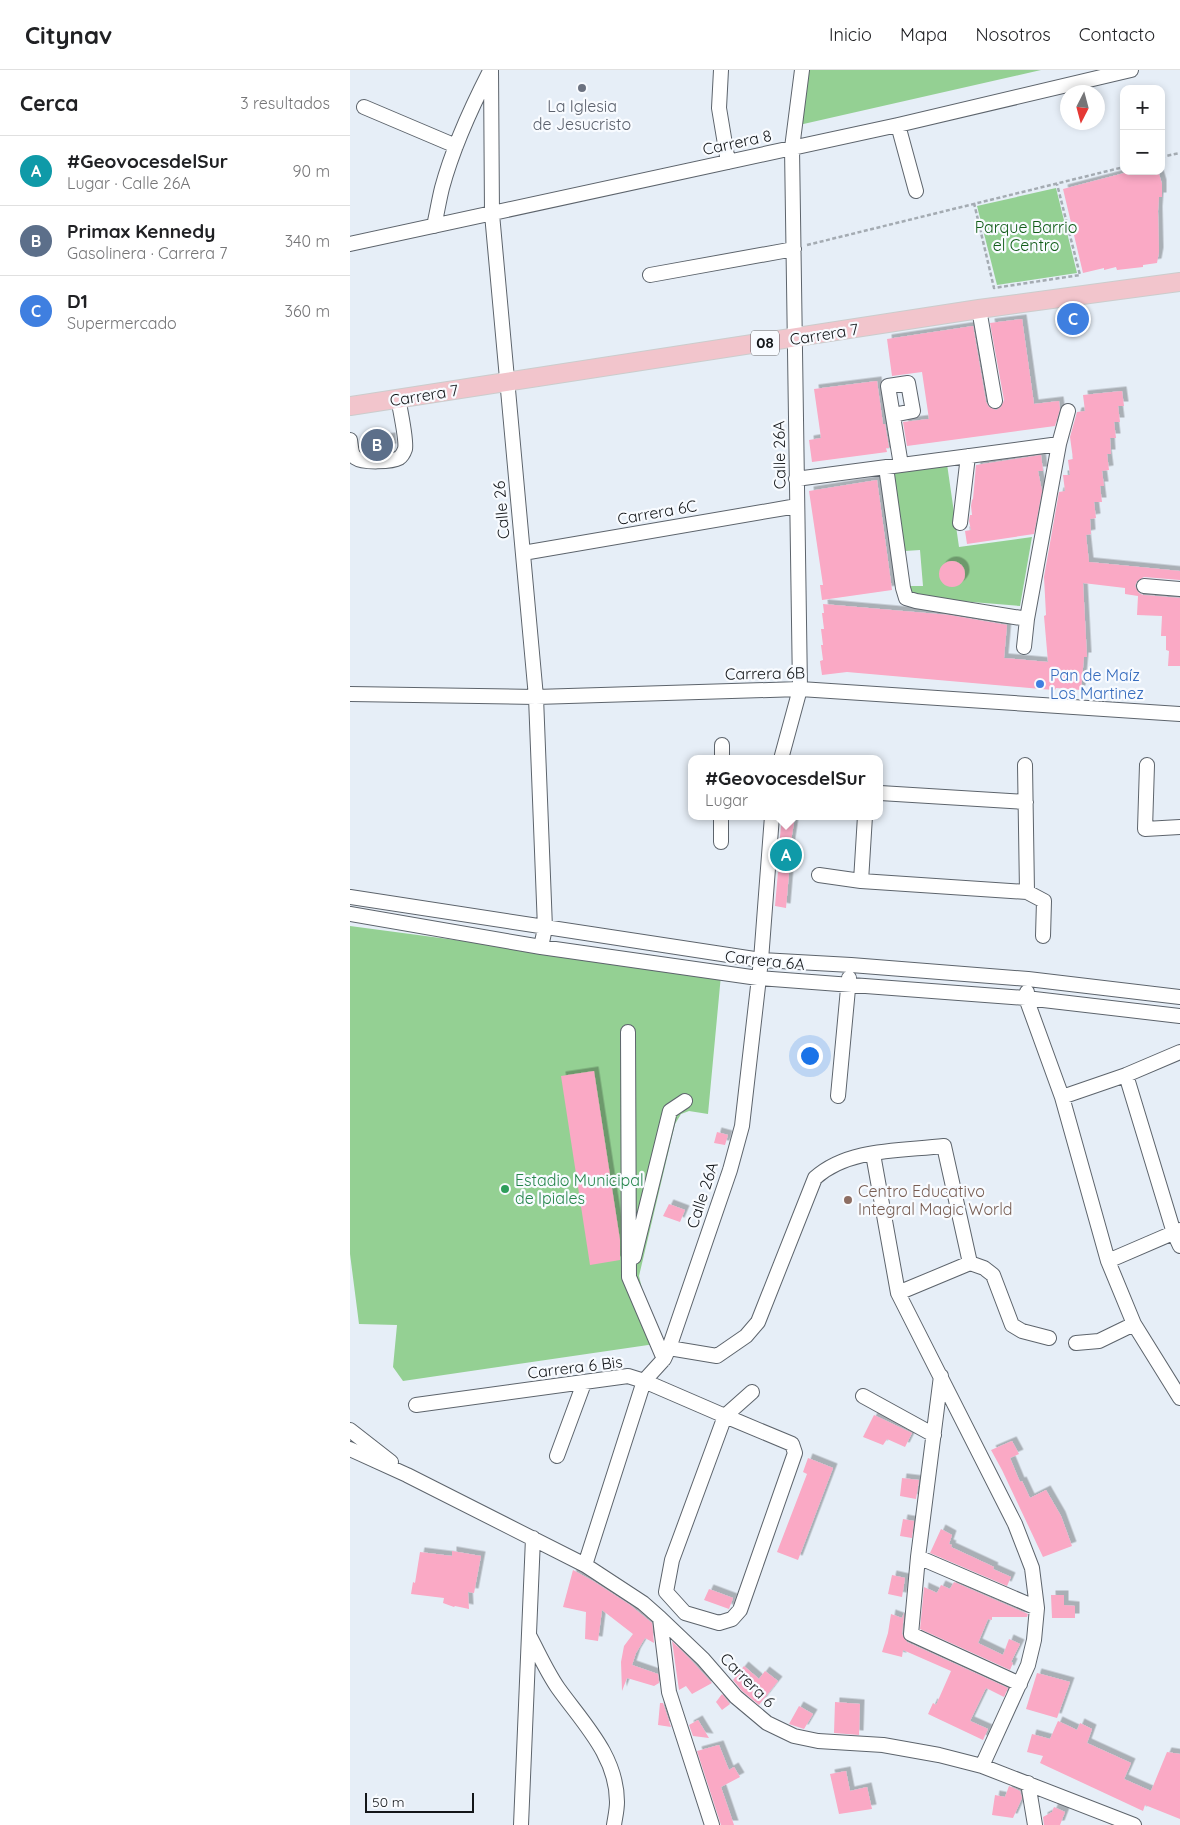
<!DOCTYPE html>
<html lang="es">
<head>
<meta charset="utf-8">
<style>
  :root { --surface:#fff; --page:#f6f6f6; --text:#202124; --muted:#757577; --line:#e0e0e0; --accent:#d93025 }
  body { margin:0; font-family:Quicksand,sans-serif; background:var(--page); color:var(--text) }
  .controls { position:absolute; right:15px; top:15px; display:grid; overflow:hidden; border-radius:10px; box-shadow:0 2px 8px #0003 }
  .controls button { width:45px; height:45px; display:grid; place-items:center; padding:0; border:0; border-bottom:1px solid var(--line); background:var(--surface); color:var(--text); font:25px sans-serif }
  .compass { position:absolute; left:710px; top:15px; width:45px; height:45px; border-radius:50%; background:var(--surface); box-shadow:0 2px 8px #0003; rotate:186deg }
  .scale { position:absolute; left:15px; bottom:12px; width:109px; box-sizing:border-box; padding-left:5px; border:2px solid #131619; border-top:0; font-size:14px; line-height:18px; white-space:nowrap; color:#131619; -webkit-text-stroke:4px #f8fbff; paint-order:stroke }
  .you { position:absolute; left:459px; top:985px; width:18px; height:18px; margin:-12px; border:4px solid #fff; border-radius:50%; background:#1a73e8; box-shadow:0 0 0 8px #1a73e833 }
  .badge { display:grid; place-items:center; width:32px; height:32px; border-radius:50%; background:var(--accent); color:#fff; font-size:16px; font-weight:700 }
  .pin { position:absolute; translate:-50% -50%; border:2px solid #fff; box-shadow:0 1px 5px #0006 }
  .popup { position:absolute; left:338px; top:685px; width:195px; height:65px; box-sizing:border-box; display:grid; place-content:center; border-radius:10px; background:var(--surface); filter:drop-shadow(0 1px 4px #0005); font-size:16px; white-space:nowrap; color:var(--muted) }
  .popup b { font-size:19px; color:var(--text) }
  .popup::after { content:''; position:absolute; left:50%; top:100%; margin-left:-10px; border:10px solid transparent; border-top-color:var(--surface) }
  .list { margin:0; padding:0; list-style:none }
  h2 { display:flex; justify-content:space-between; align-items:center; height:65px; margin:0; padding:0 20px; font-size:21px }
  h2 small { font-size:16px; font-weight:400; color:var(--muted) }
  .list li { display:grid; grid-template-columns:32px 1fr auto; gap:15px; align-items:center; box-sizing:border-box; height:70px; padding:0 20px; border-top:1px solid var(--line) }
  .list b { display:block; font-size:19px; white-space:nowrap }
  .list p { margin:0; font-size:16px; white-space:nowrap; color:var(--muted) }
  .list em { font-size:16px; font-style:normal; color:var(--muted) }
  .map { position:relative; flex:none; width:830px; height:1755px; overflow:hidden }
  header { display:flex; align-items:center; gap:30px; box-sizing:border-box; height:70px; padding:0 25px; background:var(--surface); border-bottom:1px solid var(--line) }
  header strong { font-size:24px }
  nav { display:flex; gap:28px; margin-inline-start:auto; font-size:18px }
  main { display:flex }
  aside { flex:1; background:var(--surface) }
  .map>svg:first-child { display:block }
  .green { fill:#94d093 }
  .building { fill:#faa9c5; filter:url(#shadow) }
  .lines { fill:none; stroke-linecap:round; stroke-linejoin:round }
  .minor-casing { stroke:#5d646c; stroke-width:16 }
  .major-casing { stroke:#cbcccc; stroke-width:20 }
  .path { stroke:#a4abb2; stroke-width:2.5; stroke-dasharray:4 2.5; stroke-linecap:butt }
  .minor { stroke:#fff; stroke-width:14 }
  .major { stroke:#f2c5cc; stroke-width:18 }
  .worship-dot { fill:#6b7280; stroke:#f8fbff; stroke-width:2 }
  .shop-dot { fill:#3f7fe0; stroke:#f8fbff; stroke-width:2 }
  .leisure-dot { fill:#2e9e5b; stroke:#f8fbff; stroke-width:2 }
  .education-dot { fill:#8d6e63; stroke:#f8fbff; stroke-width:2 }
  .labels { text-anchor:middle; stroke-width:4.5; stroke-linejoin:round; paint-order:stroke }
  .shield { fill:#f8fbff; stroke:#585b5e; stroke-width:1 }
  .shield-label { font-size:15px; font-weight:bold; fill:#131619 }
  .worship-label { font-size:16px; fill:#5b616d; stroke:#f8fbff }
  .street-label { font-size:16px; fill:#131619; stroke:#f8fbff }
  .park-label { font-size:16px; fill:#125d19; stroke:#f8fbff }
  .shop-label { font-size:16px; fill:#366cbe; stroke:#f8fbff; text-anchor:start }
  .leisure-label { font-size:16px; fill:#27864d; stroke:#f8fbff; text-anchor:start }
  .education-label { font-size:16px; fill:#785e54; stroke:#f8fbff; text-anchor:start }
</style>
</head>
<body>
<header>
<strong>Citynav</strong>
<nav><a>Inicio</a><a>Mapa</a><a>Nosotros</a><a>Contacto</a></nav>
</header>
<main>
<aside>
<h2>Cerca<small>3 resultados</small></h2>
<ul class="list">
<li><span class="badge" style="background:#0f9aa8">A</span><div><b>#GeovocesdelSur</b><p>Lugar · Calle 26A</p></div><em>90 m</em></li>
<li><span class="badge" style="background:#5c6f8a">B</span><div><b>Primax Kennedy</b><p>Gasolinera · Carrera 7</p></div><em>340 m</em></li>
<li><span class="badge" style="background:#3f7fe0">C</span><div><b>D1</b><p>Supermercado</p></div><em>360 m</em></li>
</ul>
</aside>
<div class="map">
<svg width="830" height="1755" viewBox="0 0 830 1755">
  <defs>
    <filter id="shadow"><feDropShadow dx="4.5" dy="-4.5" stdDeviation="0" flood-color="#0004"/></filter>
  </defs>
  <rect width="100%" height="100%" fill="#e6eef7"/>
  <!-- green -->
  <path class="green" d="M458,0H691L449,55Z
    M706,118L727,203L647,215L627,136Z
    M597,394L609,477L682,467L670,536L561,527L560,516H573L570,480L555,481L543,402Z
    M0,856L371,905L358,1044L339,1041L331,1044L325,1054L289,1206L305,1274L53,1311L43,1297L47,1255L9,1254L0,1184Z"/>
  <!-- building -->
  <path class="building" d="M782,101H807L808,105L809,104L812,114V127H809L808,141L809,182L807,193L793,195V197L767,200L766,197L754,200V198L733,203L713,119Z
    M672,249L684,334L709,331L710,339L705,356L557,376L553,352L579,349L572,302L542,306L537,269L623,256L636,332L639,337L646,340L651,337L654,330L640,253Z
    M527,311L533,354H535L539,378H536L537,382L462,392L459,370L471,368L464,319Z
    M772,321L774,336H768L770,352H764L766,368H760L761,384H757L759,400L752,401L754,416H750L752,432H744L746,448L740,449L741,464L736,465L739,492L830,501V510L794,507L787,511L785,516L789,523L793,525L830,528V596H818L819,581L816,580V566H811L812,546L787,545L788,526L775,524V518L733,513L737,587H734L731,620L706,618L705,620L691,619L497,602L472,605L470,591L473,590L471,575H473L471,559H474L472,543H474L473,534L599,545L657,555L654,588L698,592L694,546L696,545L694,507L709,422L715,421L713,405H720L718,390L723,389L720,367L727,342L735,341L733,325Z
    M41,367L42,378L13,381L11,371Z
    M691,385L693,401H688L692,421L684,464L617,474L615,461L621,460L619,451L620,445H622L621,436L622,430L623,429L626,395Z
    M527,410L542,520L472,530L470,515H473L459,421Z
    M589 504a13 13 0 1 1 26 0a13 13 0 1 1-26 0Z
    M432,746H445L440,778L429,777Z
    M428,802L439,803L436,838L425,836Z
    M244,1001L270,1170V1190L240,1195L211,1006Z
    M367,1062L378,1065L375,1075L364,1073Z
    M319,1134L335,1140L330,1152L313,1146Z
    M524,1345L562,1363L555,1377L537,1369L533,1375L513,1367Z
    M662,1371L669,1384L660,1388L670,1412L672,1411L680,1428L696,1420L711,1446L722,1476L693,1487L652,1400L641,1380Z
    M458,1388L483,1398L448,1490L427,1482L457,1404L453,1402Z
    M552,1408L569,1410L566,1429L550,1426Z
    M553,1449L564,1451L562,1468L550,1466Z
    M591,1459L602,1465L599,1474L602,1475L601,1477L644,1497L643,1499L661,1507L657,1516L580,1483Z
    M102,1481L131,1486L124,1523L118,1522L119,1539L105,1536L104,1537L93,1533L94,1528L61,1524L63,1512L65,1513L70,1482L102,1486Z
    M223,1500L243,1511L280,1535L302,1553L304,1573L295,1568L286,1583L282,1595L308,1604L309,1613L304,1616L277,1608L272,1621L271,1592L274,1576L283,1564L252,1540L248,1571L235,1569L236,1542L213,1537Z
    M542,1505L555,1508L552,1527L538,1524Z
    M604,1512L678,1544L677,1547H642V1550L638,1549L628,1573L653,1585L659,1569L670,1574L661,1592L663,1593L660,1600L570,1559L574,1517L587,1523L591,1515L600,1519Z
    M359,1519L383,1528L379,1539L354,1530Z
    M701,1525H714V1535L725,1536V1548H702Z
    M554,1543L552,1564L557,1572L658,1618L654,1627L636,1618L620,1651L638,1659L633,1670L578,1644L583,1633L586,1635L601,1601L553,1580L552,1587L532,1582L538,1563L541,1544L552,1548Z
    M322,1571L340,1589L362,1613L342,1624L336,1616L329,1620Z
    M394,1596L409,1609L415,1601L428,1611L409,1635L392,1621L383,1610Z
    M687,1603L720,1612L707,1648L676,1639Z
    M372,1624L380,1634L372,1640L366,1632Z
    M485,1632L510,1634L509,1665L484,1663Z
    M310,1633H313L321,1657L308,1655Z
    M449,1636L463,1644L454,1659L439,1654Z
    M348,1650L359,1668L343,1666L339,1655Z
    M708,1651L727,1660L730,1653L742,1659L737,1673L781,1693L774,1709L801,1721L817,1682L830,1684V1749L795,1735L793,1741L690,1693L693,1686L677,1682L682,1664L700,1669Z
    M369,1675L379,1700L384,1697L390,1707L371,1717L384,1755H371L347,1681Z
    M496,1701L500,1721L517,1717L522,1739L489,1744L480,1704Z
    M659,1716L670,1721L672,1728L663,1748L642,1745L645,1725L655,1727Z
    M704,1737L715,1742L710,1755H694L693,1747L702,1742Z"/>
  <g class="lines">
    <defs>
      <path id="minor" d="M141,0L142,144L186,627L195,858L191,877
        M371,0L369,38L378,92
        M14,37L106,76
        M548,55L566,121
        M84,156C87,143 89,130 92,118C103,77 121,38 140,1
        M0,174L548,55L781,0
        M300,205L444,179
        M629,239L645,331
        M543,345L563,341L558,313L538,316L551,395
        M0,370C1,376 1,385 6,388C13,393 42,392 49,388C52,386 54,382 55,379C57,371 50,339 48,328
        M536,397L553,518L556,528L566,531L677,549
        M446,409L709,374
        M610,453L618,386
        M173,483L447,436
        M794,516L830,519
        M674,577L677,549L709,374L718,341
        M0,624L186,627L450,619L830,644
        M372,689V675
        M431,689L450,619L442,78L452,0
        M675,695L677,822
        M797,695L795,759L830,757
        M530,723L676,732
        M371,772V746
        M469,805L511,811L677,822L694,831L693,866
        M511,811L515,746
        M0,827L411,890L501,895L678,909L830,927
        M0,844L191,877L408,908L676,928L830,946
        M677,922L676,928L712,1027L758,1191L784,1254L830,1328
        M278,962L279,1207L314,1289
        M776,1005L824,1163L830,1176
        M488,1026L499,908
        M712,1027L776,1005L830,982
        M523,1084L548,1223L665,1454L682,1498L687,1538L684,1570L678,1595L632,1696
        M284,1187L320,1041L335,1031
        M758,1191L830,1160
        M548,1223L620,1193L634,1198L643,1205L662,1255L672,1261L699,1268
        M726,1273L749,1271L784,1254
        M319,1278L367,1286L396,1266L408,1252L465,1108C498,1078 551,1081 594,1076L620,1193
        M591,1306L568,1487L561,1564L670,1614
        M513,1326L584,1365
        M66,1335L278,1306L294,1311L375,1346L402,1322
        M375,1346L442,1374L445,1383L390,1540L382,1549L369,1553L335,1543L316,1522L322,1490Z
        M0,1360L41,1392
        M0,1379L57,1405L235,1495L293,1533L310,1548L353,1589L386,1627L417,1653L444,1666L468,1671L533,1675L589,1685L632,1696L784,1755
        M207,1386L234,1313
        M568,1487L687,1538
        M235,1495L294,1311L314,1289L319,1278L380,1100L392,1056L411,890L422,746
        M310,1548L319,1622L362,1755
        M180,1567C189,1584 197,1602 208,1618C233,1653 267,1686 267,1732C267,1740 265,1748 264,1755
        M678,1713L685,1755
        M171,1755L183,1468"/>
      <path id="major" d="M0,336L629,239L830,212"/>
    </defs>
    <!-- minor casing -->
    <use href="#minor" class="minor-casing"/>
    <!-- major casing -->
    <use href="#major" class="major-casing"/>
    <!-- path -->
    <path class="path" d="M811,87L830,83
      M624,133L644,218L730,205L707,114
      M457,175L774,97"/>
    <!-- minor -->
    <use href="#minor" class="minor"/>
    <!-- major -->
    <use href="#major" class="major"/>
  </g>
  <!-- markers -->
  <circle class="worship-dot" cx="232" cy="18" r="5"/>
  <circle class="shop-dot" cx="690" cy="614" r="5"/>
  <circle class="leisure-dot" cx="155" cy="1119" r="5"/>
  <circle class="education-dot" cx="498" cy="1130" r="5"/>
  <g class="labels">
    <!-- shield labels -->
    <rect class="shield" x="401" y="260.5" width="28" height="25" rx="4"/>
    <g class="shield-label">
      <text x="415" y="278">08</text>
    </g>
    <!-- worship labels -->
    <g class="worship-label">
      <text x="232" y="42">La Iglesia<tspan x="232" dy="18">de Jesucristo</tspan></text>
    </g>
    <!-- street labels -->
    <g class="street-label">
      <text transform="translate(387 72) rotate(-12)" y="6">Carrera 8</text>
      <text transform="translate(474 264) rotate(-9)" y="6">Carrera 7</text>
      <text transform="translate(74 325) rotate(-9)" y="6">Carrera 7</text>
      <text transform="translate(429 385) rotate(-91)" y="6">Calle 26A</text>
      <text transform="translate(151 440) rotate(-95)" y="6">Calle 26</text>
      <text transform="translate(307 442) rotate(-10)" y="6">Carrera 6C</text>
      <text transform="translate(415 603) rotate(-1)" y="6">Carrera 6B</text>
      <text transform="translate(415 890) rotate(6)" y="6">Carrera 6A</text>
      <text transform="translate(352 1125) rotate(-72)" y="6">Calle 26A</text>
      <text transform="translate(225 1297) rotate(-7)" y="6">Carrera 6 Bis</text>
      <text transform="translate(398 1610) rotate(45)" y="6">Carrera 6</text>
    </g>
    <!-- park labels -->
    <g class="park-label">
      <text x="676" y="163">Parque Barrio<tspan x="676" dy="18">el Centro</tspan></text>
    </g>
    <!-- shop labels -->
    <g class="shop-label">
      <text x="700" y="611">Pan de Maíz<tspan x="700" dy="18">Los Martinez</tspan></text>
    </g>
    <!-- leisure labels -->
    <g class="leisure-label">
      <text x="165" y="1116">Estadio Municipal<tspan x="165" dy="18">de Ipiales</tspan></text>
    </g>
    <!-- education labels -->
    <g class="education-label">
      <text x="508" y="1127">Centro Educativo<tspan x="508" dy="18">Integral Magic World</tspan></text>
    </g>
  </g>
</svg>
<div class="controls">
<button>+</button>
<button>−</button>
</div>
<svg class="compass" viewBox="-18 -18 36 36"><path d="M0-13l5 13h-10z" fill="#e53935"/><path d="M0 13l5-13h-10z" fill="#757577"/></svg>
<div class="scale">50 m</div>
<div class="you"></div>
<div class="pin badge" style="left:436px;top:785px;background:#0f9aa8">A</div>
<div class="popup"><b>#GeovocesdelSur</b>Lugar</div>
<div class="pin badge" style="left:27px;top:375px;background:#5c6f8a">B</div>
<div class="pin badge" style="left:723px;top:249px;background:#3f7fe0">C</div>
</div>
</main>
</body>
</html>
